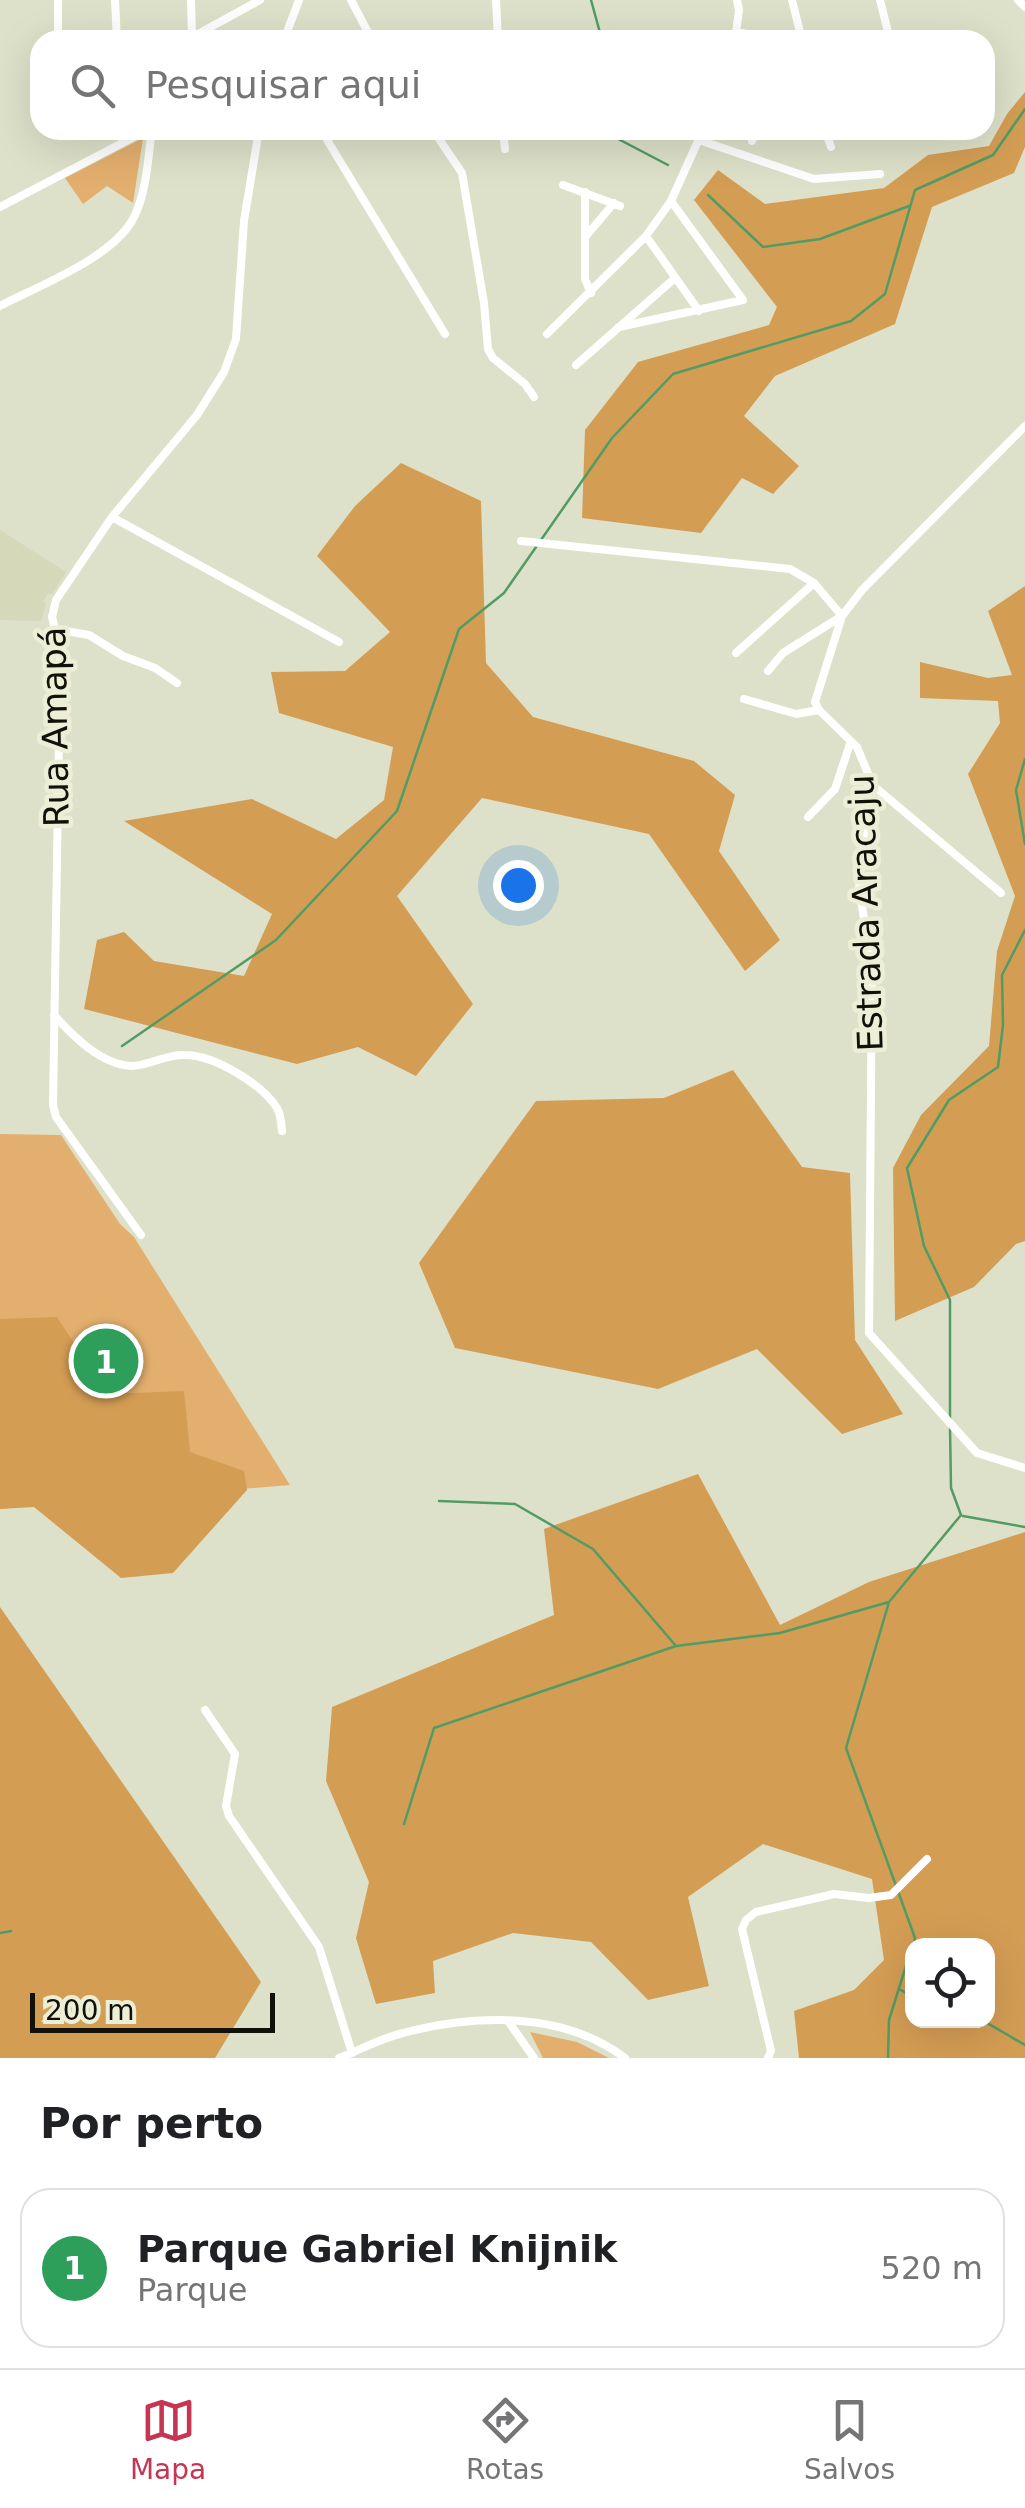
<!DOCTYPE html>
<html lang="pt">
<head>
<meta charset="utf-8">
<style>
  :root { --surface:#fff; --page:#f6f6f6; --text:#202124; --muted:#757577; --line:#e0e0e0; --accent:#c63654 }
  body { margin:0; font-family:"DejaVu Sans",sans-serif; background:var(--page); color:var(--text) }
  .controls { position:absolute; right:30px; bottom:30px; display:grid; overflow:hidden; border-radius:20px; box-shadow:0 10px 40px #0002 }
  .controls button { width:90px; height:90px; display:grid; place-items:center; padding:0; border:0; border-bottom:2px solid var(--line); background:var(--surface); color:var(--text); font:50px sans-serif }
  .scale { position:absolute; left:30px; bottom:25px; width:245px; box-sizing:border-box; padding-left:10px; border:5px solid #111109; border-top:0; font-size:28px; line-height:35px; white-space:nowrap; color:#111109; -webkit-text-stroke:8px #eceed6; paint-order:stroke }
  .you { position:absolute; left:518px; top:885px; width:35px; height:35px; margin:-25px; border:8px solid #fff; border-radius:50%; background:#1a73e8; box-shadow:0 0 0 15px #1a73e833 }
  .badge { display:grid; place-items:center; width:65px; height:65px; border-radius:50%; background:var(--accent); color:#fff; font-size:32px; font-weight:700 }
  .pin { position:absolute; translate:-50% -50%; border:5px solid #fff; box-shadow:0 2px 10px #0006 }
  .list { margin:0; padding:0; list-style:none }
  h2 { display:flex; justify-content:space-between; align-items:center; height:130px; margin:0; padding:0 40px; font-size:42px }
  h2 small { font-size:32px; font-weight:400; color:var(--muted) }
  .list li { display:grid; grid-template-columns:65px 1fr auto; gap:30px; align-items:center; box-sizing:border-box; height:160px; margin:0 20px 20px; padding:0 20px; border:2px solid var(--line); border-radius:30px }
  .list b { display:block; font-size:38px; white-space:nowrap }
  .list p { margin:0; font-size:32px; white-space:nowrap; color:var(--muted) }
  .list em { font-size:32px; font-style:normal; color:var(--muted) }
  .icon { flex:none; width:55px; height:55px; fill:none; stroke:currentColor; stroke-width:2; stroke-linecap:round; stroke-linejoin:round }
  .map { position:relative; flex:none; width:1025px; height:2058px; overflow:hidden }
  .search { position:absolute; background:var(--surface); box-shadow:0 10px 40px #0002; left:30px; right:30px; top:30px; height:110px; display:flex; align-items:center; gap:25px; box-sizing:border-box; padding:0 35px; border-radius:30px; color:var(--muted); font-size:38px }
  .sheet { height:310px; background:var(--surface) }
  nav { display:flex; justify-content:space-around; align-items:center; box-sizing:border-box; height:140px; border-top:2px solid var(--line); background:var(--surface); font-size:28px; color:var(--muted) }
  nav a { display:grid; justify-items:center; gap:5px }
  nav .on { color:var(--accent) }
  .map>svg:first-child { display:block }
  .built { fill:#d5d8b9 }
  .green { fill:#e3af6e }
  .forest { fill:#d49d54; fill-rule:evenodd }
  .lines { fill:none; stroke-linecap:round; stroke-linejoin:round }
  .stream { stroke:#519c65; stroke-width:2.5 }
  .minor { stroke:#fff; stroke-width:8 }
  .labels { text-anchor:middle; stroke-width:9; stroke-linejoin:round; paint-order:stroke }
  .street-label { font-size:35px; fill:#111109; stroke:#eceed6 }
</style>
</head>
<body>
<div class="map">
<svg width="1025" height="2058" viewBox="0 0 1025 2058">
  <rect width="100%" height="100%" fill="#dee1c9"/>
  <!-- built -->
  <path class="built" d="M0,530L66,572L52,594H48L43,601L46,604L41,621L0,620Z"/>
  <!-- green -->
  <path class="green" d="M143,138L133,203L107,186L83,204L65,178Z
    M0,1134L61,1135L120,1224L134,1237L290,1485L0,1509Z
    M530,2032L577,2042L609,2058H543Z"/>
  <!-- forest -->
  <path class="forest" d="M1025,92V147L1014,173L932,207L895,324L775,376L744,416L799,466L773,494L742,478L701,533L582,518L585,430L638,362L769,325L777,307L694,200L718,170L765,204L884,188L928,155L989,146L1007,114Z
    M401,463L481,501L486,663L533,717L694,761L735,795L719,851L780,940L745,971L649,834L482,798L397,896L473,1004L416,1076L358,1047L297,1064L84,1009L97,940L124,932L154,961L244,976L272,914L124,821L252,799L336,839L384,800L393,747L279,713L271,672L345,671L390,632L317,556L355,506Z
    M1025,586V1241L1016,1244L974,1287L895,1321L893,1168L921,1115L989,1046L997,951L1015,896L968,774L1000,723L998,701L920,698V662L988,678L1012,675L988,611Z
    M733,1070L802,1167L850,1173L855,1340L903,1414L842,1434L757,1349L658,1389L455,1348L419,1263L536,1101L664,1098Z
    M57,1317L107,1394L184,1391L190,1452L244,1471L247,1490L173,1573L121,1578L34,1507L0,1509V1319Z
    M698,1474L780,1625L869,1582L1025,1532V2058H799L794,2011L854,1990L884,1960L872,1879L763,1844L688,1897L709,1986L648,2000L591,1942L513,1933L433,1961L435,1993L376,2004L356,1938L369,1882L326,1781L332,1707L554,1615L544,1529ZM912,1946H988V2020H912Z
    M0,1607L261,1982L215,2058H0Z"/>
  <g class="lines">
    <!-- stream -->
    <path class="stream" d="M591,0L602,40
      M601,130L668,165
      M708,195L763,247L820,239L909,206
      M1025,759L1016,790L1025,844
      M122,1046L276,940L397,811L459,629L504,593L612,438L673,374L851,321L885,294L915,190L993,155L1025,109
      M950,1420V1300L924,1246L907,1168L949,1100L998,1067L1003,1025L1002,975L1025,930
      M439,1501L515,1504L593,1549L676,1646
      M963,1516L1025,1527
      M404,1824L434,1728L676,1646L780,1633L889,1602
      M0,1933L11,1931
      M913,1946L915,1938L846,1748L889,1602L961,1515L951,1488L950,1428
      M901,1990L912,1997
      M982,2020L1025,2045
      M888,2058L889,2020L912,1947"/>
    <!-- minor -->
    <path class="minor" d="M115,0L117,40
      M191,0L192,37
      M351,0L372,40
      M496,0L498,40
      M792,0L802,40
      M880,0L890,40
      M1018,0L1025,7
      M737,31L756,37
      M58,40V0
      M187,40L260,0
      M284,40L299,0
      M735,40L739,10L737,0
      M321,130L445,334
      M433,130L462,173L484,303L488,349L493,358L525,384L534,397
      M503,130L505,149
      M825,130L831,147
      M699,140L814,179L880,174
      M752,141L756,130
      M563,185L620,206
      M585,192V279L591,293
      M0,207L147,130
      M586,236L614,203
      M646,236L699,311
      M0,306C40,285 116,257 135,215C147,189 148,157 152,130
      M619,327L743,300L671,201
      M547,334L646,236L671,201L703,130
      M576,365L675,278
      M1025,426L862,590L842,616L815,702L819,710L857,747L869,776L859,889L872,965L869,1333L977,1453L1025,1468
      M112,517L339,642
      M521,541L790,569L814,583L842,616
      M54,629L89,635L123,656L155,668L177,683
      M736,653L814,583
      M768,671L783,653L842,616
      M744,699L796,714L819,710
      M869,782L1001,893
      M808,817L835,789L851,741
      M54,1015C73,1036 100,1064 131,1066C149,1066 166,1054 185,1055C214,1055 262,1084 277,1108C281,1115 281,1123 282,1131
      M141,1235L56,1117L53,1105L60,676V649L52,617L56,600L112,517L197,415L224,372L236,339L244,221L259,130
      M205,1710L235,1754L226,1806L229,1816L319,1947L352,2053
      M508,2021L534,2058
      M339,2058C360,2050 381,2038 403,2033C476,2014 563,2011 625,2058
      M768,2058L771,2051L742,1929L746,1920L756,1912L834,1894L869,1898L891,1895L927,1859"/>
  </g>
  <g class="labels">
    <!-- street labels -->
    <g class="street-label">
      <text transform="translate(55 727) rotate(-91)" y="12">Rua Amapá</text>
      <text transform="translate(866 913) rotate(-92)" y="12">Estrada Aracaju</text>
    </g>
  </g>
</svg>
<div class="controls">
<button><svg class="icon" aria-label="locate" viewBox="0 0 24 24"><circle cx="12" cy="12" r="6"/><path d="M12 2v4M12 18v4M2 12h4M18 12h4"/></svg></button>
</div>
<div class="scale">200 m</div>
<div class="you"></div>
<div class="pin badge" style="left:106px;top:1361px;background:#2e9e5b">1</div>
<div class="search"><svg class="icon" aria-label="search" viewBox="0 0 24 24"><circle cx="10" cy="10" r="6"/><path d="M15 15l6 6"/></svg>Pesquisar aqui</div>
</div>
<section class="sheet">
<h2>Por perto<small></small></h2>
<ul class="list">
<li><span class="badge" style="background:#2e9e5b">1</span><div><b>Parque Gabriel Knijnik</b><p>Parque</p></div><em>520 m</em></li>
</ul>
</section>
<nav>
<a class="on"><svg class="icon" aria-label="map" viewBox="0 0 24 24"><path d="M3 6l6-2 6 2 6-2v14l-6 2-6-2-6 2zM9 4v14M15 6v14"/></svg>Mapa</a>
<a><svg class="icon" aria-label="directions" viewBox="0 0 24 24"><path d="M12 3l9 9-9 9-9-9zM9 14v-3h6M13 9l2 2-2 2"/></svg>Rotas</a>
<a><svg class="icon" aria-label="saved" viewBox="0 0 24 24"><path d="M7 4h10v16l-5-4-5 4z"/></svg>Salvos</a>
</nav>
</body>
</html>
